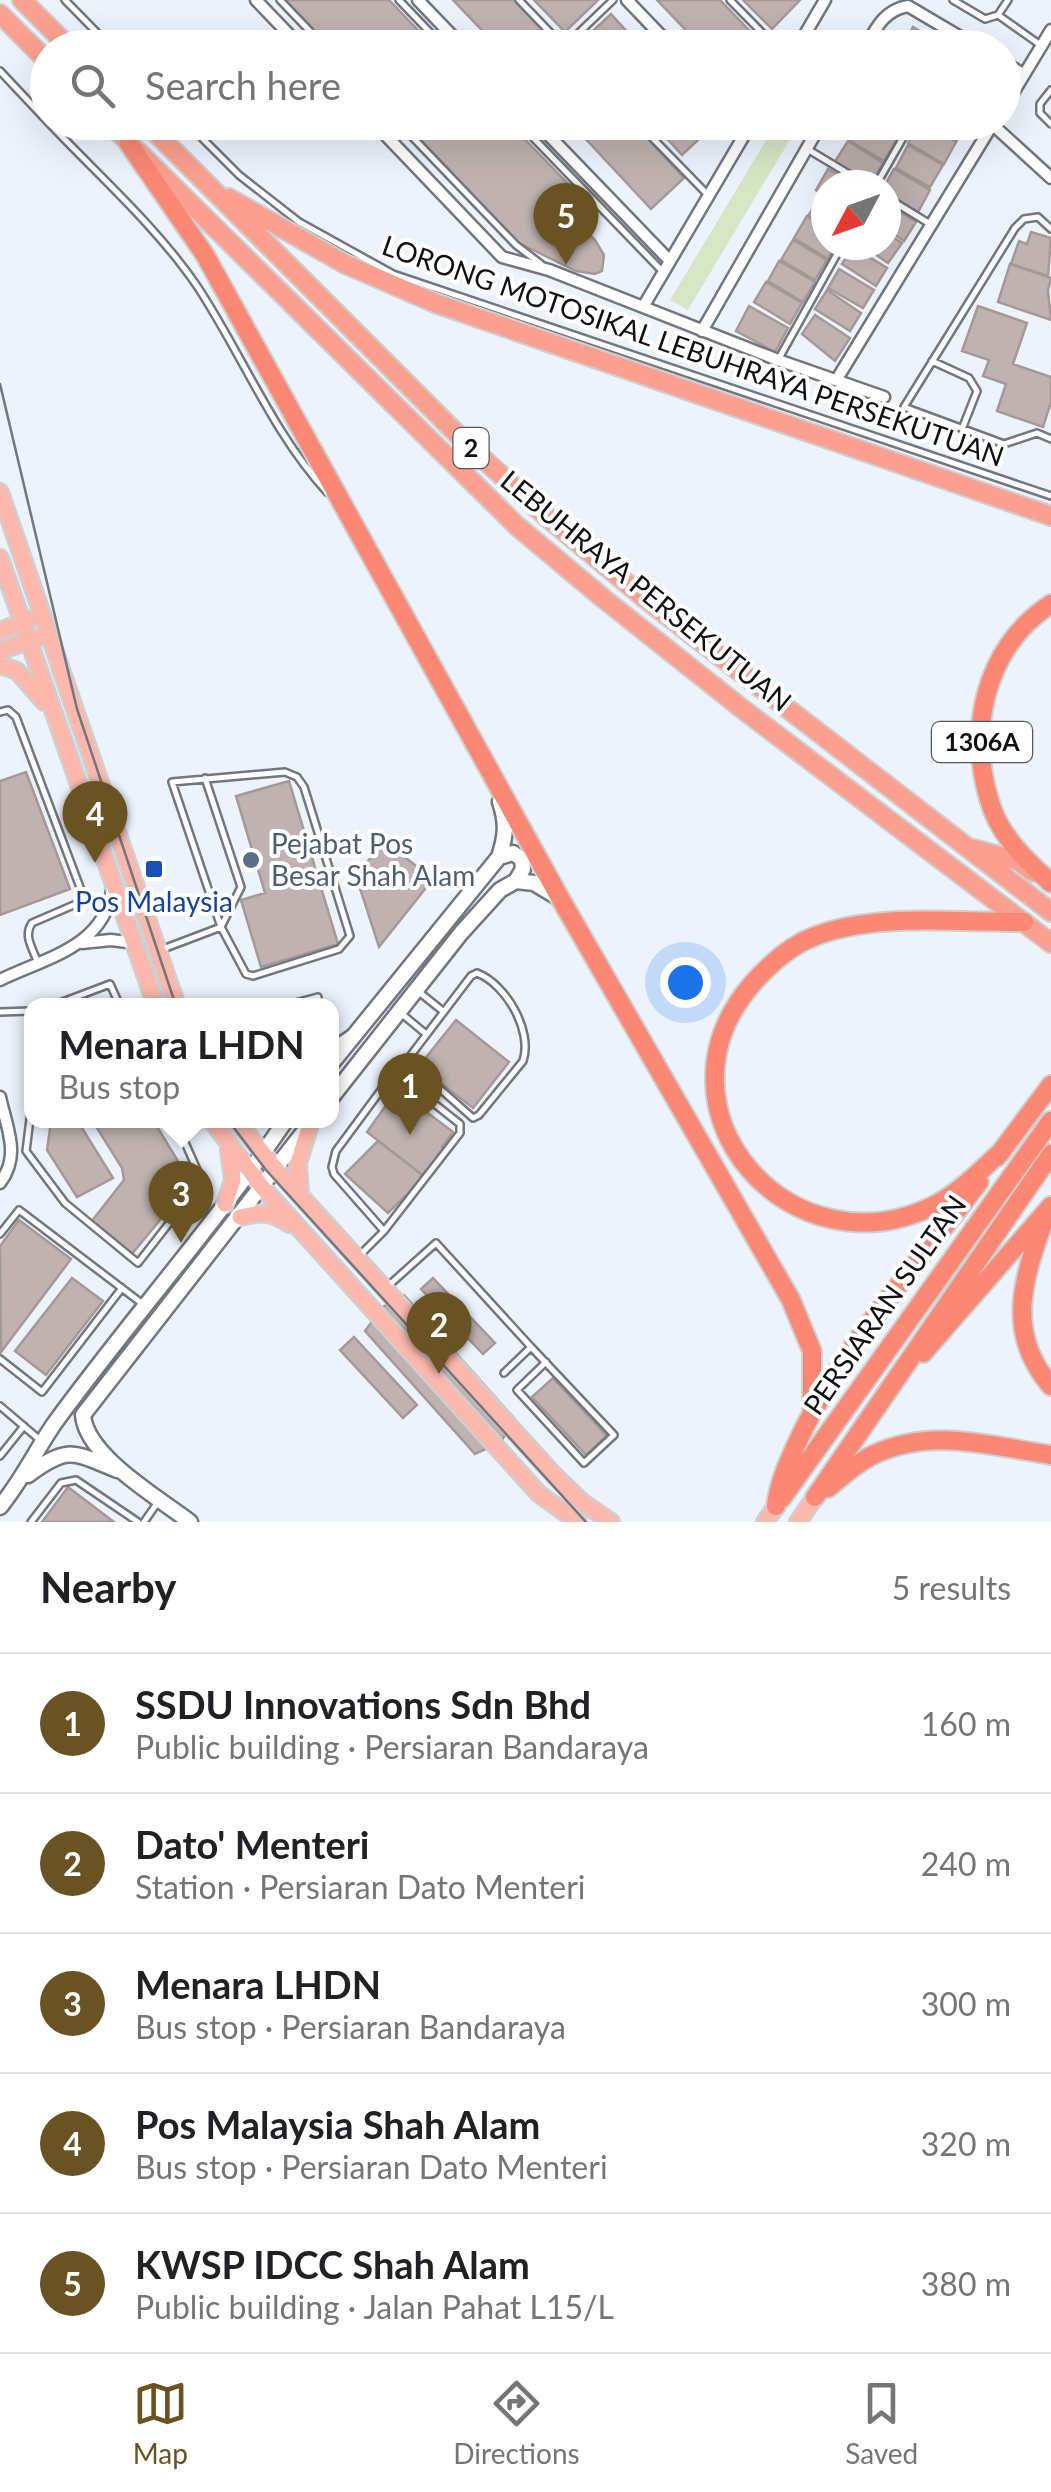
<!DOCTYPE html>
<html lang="en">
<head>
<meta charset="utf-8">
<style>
  :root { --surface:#fff; --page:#f6f6f6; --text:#202124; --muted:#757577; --line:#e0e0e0; --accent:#695323 }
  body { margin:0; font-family:Lato,sans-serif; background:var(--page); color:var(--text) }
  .compass { position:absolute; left:811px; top:170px; width:90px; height:90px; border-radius:50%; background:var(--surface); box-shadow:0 10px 40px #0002; rotate:229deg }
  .you { position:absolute; left:685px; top:982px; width:35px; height:35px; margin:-25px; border:8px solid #fff; border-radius:50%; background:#1a73e8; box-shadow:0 0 0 15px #1a73e833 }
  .badge { display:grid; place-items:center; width:65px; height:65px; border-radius:50%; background:var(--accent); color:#fff; font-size:32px; font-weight:700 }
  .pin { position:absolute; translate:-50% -82px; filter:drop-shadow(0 2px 5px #0008) }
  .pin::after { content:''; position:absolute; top:52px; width:35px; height:30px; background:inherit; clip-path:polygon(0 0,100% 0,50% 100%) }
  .popup { position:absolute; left:24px; top:998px; width:315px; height:130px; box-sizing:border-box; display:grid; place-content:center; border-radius:20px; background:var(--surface); filter:drop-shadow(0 2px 8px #0005); font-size:32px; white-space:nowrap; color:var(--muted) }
  .popup b { font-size:38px; color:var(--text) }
  .popup::after { content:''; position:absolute; left:50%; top:100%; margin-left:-20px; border:20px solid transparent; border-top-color:var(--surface) }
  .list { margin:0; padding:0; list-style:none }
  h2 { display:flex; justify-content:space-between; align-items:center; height:130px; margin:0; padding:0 40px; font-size:42px }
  h2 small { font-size:32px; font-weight:400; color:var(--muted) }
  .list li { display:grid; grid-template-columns:65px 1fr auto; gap:30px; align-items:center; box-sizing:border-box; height:140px; padding:0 40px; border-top:2px solid var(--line) }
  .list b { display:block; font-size:38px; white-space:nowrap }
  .list p { margin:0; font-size:32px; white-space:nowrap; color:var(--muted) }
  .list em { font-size:32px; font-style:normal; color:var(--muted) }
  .icon { flex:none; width:55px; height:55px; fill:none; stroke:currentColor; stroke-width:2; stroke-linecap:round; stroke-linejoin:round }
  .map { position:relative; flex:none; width:1051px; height:1522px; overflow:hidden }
  .search { position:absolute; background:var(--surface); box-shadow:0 10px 40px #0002; left:30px; right:30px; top:30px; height:110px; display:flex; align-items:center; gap:25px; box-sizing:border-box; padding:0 35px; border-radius:55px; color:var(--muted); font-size:38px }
  .sheet { height:830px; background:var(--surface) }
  nav { display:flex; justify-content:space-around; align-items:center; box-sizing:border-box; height:140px; border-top:2px solid var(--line); background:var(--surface); font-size:28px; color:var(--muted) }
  nav a { display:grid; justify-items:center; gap:5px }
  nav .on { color:var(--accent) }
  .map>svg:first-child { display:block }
  .green { fill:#d6e6c5 }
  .building { fill:#bfb2b0; stroke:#a59896; stroke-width:2.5 }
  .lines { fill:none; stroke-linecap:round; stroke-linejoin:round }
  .service-casing { stroke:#71767f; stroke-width:10 }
  .minor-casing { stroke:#71767f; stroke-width:15 }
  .secondary-casing { stroke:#71767f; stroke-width:19 }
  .primary-casing { stroke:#cfcfd0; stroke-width:20 }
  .trunk-casing { stroke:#cfcfd0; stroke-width:22 }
  .motorway-casing { stroke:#cfcfd0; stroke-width:22 }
  .service { stroke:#fff; stroke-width:5 }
  .minor { stroke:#fff; stroke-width:10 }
  .secondary { stroke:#fff; stroke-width:14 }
  .primary { stroke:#fcb8ac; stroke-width:15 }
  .trunk { stroke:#fba090; stroke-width:18 }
  .motorway { stroke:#fa8875; stroke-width:18 }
  .tram { stroke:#73777d; stroke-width:2.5 }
  .service-dot { fill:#5c6f8a; stroke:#fff; stroke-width:4 }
  .transit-dot { fill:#1a4fb4; stroke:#fff; stroke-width:4 }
  .labels { text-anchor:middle; stroke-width:8; stroke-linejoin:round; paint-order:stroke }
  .shield { fill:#fff; stroke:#56585a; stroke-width:2.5 }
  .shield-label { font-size:25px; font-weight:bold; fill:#0e1014 }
  .street-label { font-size:28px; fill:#0e1014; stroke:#fff }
  .service-label { font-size:28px; fill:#4e5e75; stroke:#fff; text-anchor:start }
  .transit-label { font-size:28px; fill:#164399; stroke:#fff }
</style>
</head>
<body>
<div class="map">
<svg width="1051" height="1522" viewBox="0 0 1051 1522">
  <rect width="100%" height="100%" fill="#edf3fd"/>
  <!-- green -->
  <path class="green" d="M777,122L800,123L688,310L670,300Z"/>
  <!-- building -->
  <path class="building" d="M285,0H389L435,48H330Z
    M453,0H515L555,42L549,48H499Z
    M534,0H598L565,32Z
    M657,0H720L766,48H703Z
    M743,0H800L772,29Z
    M611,14L642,48L578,45Z
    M913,27L947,47V48H901Z
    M402,122H508L574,190L559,204L595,240L604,255L602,271L595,274L576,271L517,242Z
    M570,122H632L684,178L651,209Z
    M652,122H713L715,124L682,155Z
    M857,122H870L897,139L884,161L847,139Z
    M921,122L956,142L944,164L908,143Z
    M925,122H968L956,142Z
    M848,141L883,163L870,185L834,163Z
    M908,145L943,165L930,187L896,168Z
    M828,169L856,185H826V196L816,190Z
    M894,169L930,190L918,212L886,193L885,185Z
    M822,194L826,196V227L808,216Z
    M886,203L916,222L904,241L886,229Z
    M807,216L826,229V245H836L828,259L794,238Z
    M1031,232L1051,238L1048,276L1011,264L1019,241L1027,244Z
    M886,233L902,243L888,263L862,245H886Z
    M793,240L827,260L815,280L781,260Z
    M853,247L887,268L876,286L842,264Z
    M779,261L815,282L803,302L768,281Z
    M1010,264L1051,278L1048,290L1051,320L998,302Z
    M839,269L874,290L863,308L828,288Z
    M766,282L802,303L790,324L754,302Z
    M827,290L861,313L850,331L815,309Z
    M749,306L788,328L775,352L736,331Z
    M978,306L1027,323L1013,364L1051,377V402L1043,427L997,411L1006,384L983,376L989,360L962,351Z
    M815,315L850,338L835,361L802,334Z
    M26,772L70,889L0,915V781Z
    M289,781L338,944L261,967L241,900L265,893L236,796Z
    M384,841L433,879L379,947L356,876Z
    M456,1020L509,1062L473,1108L419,1066Z
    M404,1095L453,1132L442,1147L446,1150L425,1177L367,1132L387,1104L394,1109Z
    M77,1120L113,1178L77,1197L47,1150L51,1122Z
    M92,1120H153L178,1161V1180L167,1196L173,1204L132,1254L91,1222L124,1180L122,1168Z
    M378,1141L425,1177L388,1213L345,1174Z
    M19,1220L71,1259L1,1352L0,1246Z
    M72,1278L103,1301L46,1375L15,1351Z
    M433,1278L495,1343L483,1354L421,1289Z
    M404,1295L514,1418L501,1442L475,1454L365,1331L383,1307Z
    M354,1337L417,1405L403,1418L340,1350Z
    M553,1378L607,1436L586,1455L532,1397Z
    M68,1487L114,1522H42Z"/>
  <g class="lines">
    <defs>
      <path id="service" d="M65,0L112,48
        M280,0L326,48
        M399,0L445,48
        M519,0L565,48
        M730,0L777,48
        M953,0L985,19L998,15
        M1008,0L998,15L1039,44
        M563,48L613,0
        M0,71L48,122
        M1051,90L1040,104V113L1051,124
        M48,122C98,175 156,226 197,286C242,354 272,432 327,492
        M186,122L239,175L299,222L393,274L1051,496
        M398,122L516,245L541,264
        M518,122L662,271
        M637,122L708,195
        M809,150L867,185
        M876,185L912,122
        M886,197L930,224
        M1051,229L1038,217L1024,219L1015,228L904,407L1004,444L1037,433L1051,439
        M778,360L842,245
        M932,361L969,378L977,391L962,429
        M0,712L8,710L16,717L81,890L82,897L76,904L32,923C23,936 33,949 38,963
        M285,772L297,777L304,787L350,936L339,949L253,976L246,974L221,927L172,782Z
        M163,949L221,927L241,887L205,778
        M477,973C506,984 533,1031 523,1061L479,1115L473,1118L412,1064L411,1055L471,976Z
        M419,992L444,1012
        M52,1006L110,984L120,1006
        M284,1006L318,997
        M0,1012L31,1011
        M402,1014L426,1034
        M331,1046L349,1034
        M31,1111L26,1151L65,1203L138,1263L202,1181L175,1120
        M0,1234L19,1210L144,1305
        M359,1256L384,1231L460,1133V1124L403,1079L384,1086L336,1151L332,1167L334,1174L384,1231
        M387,1287L436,1243L531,1347L504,1373
        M531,1347L614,1435L584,1463L517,1390L546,1362
        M0,1359L42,1392L122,1288
        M0,1406L40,1440
        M0,1456L24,1426
        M31,1522L61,1483L76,1480L138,1522
        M144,1522L158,1502"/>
      <path id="minor" d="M256,0L302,48
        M418,0L464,48
        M627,0L673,48
        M797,48L825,0
        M865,48C876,28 884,10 908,6L979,48
        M1004,62L1024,75
        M1004,108L1051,30
        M373,122L502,257L549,270L778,360L884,397
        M536,122L669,260
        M993,125L1051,178
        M643,307L752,122
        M702,331L822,122
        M837,379L994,122
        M82,943L111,940L135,943
        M0,980C45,958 104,947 112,890
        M0,1097C7,1129 21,1155 0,1183"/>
      <path id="secondary" d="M499,857L513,853L522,859L523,869L516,881
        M331,1064L499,857C506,836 507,823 500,802
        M331,1098L461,933L500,890L516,881L534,883L559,898
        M28,1475C69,1445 73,1452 117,1470
        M0,1507C22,1480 35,1452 54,1424C129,1321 214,1226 286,1120
        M190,1522C159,1498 86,1456 83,1415L306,1129"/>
      <path id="primary" d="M0,492L177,1006
        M0,558L156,1006
        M0,631L30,619
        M0,651L37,638
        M0,665L17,671L44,702
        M211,1120L262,1187L539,1494L578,1522
        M236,1120L276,1169L554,1475L582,1502L611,1522
        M300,1194L298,1163L310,1125
        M225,1204L233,1180L229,1150
        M240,1217C260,1212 271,1211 289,1224
        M765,1522L776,1506
        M798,1522L815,1497"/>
      <path id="trunk" d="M22,0L70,48
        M0,14L48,62
        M108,122L517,526L604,599L745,711L1051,943
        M145,122L467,444L548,518L647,600L1051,912
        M229,198L345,264L435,303L1051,516
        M974,849L1018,861L1033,872"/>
      <path id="motorway" d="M129,144L205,255L560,898L791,1300L812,1351V1411
        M1051,604C983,648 965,736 993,811C1004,840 1029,863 1051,883
        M1002,1151C982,1169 961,1191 937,1204C791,1279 643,1109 753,983C769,965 790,946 813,937C876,912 956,923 1024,922
        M997,1157L1051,1085
        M1044,1221C1023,1279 1005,1333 1051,1386
        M923,1353L1051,1206
        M828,1488C842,1477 856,1463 873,1455C931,1427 990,1446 1051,1455
        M815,1497L1051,1154
        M782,1498L1051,1121
        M776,1506C779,1482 788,1463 798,1441C843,1345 916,1266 979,1182"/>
    </defs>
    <!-- service casing -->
    <use href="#service" class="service-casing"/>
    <!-- minor casing -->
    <use href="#minor" class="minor-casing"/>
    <!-- secondary casing -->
    <use href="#secondary" class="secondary-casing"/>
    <!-- primary casing -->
    <use href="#primary" class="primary-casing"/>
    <!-- trunk casing -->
    <use href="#trunk" class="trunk-casing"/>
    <!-- motorway casing -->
    <use href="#motorway" class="motorway-casing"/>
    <!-- service -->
    <use href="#service" class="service"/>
    <!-- minor -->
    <use href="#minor" class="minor"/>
    <!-- secondary -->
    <use href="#secondary" class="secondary"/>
    <!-- primary -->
    <use href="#primary" class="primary"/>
    <!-- trunk -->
    <use href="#trunk" class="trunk"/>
    <!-- motorway -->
    <use href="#motorway" class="motorway"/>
    <!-- tram -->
    <path class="tram" d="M0,384L77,709L176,1006
      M228,1120L266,1170L586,1522"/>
  </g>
  <!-- markers -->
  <circle class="service-dot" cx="251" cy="860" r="10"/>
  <rect class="transit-dot" x="144" y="859" width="20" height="20" rx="5"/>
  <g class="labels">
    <!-- shield labels -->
    <g class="shield">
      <rect x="453.5" y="428" width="35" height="40" rx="8"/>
      <rect x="932" y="722" width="100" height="40" rx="8"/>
    </g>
    <g class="shield-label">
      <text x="471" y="457">2</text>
      <text x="982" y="751">1306A</text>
    </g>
    <!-- street labels -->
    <g class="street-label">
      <text transform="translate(693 351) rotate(19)" y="10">LORONG MOTOSIKAL LEBUHRAYA PERSEKUTUAN</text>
      <text transform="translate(646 591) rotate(39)" y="10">LEBUHRAYA PERSEKUTUAN</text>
      <text transform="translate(885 1305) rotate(-55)" y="10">PERSIARAN SULTAN</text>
    </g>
    <!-- service labels -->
    <g class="service-label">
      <text x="271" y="854">Pejabat Pos<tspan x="271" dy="32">Besar Shah Alam</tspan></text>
    </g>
    <!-- transit labels -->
    <g class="transit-label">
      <text x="154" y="912">Pos Malaysia</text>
    </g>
  </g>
</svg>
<svg class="compass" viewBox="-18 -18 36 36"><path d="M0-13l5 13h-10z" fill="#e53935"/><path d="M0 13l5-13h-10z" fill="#757577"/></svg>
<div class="you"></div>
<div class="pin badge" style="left:410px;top:1135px">1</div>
<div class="pin badge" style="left:439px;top:1374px">2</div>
<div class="pin badge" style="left:181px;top:1243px">3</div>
<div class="popup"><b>Menara LHDN</b>Bus stop</div>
<div class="pin badge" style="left:95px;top:863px">4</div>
<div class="pin badge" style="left:566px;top:265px">5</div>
<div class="search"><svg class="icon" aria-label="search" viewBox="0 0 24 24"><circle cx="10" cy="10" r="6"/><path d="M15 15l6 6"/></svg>Search here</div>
</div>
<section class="sheet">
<h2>Nearby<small>5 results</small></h2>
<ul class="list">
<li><span class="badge">1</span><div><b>SSDU Innovations Sdn Bhd</b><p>Public building · Persiaran Bandaraya</p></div><em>160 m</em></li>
<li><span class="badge">2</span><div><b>Dato' Menteri</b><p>Station · Persiaran Dato Menteri</p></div><em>240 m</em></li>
<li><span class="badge">3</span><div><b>Menara LHDN</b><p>Bus stop · Persiaran Bandaraya</p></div><em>300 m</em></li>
<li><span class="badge">4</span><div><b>Pos Malaysia Shah Alam</b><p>Bus stop · Persiaran Dato Menteri</p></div><em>320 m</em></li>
<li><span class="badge">5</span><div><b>KWSP IDCC Shah Alam</b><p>Public building · Jalan Pahat L15/L</p></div><em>380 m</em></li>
</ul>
</section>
<nav>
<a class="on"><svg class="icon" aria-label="map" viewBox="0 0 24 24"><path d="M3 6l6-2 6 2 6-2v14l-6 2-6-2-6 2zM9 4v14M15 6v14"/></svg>Map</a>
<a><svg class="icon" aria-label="directions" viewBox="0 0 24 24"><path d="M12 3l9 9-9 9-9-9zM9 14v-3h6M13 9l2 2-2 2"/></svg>Directions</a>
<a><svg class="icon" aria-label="saved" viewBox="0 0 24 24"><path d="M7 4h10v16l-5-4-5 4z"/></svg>Saved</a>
</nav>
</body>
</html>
